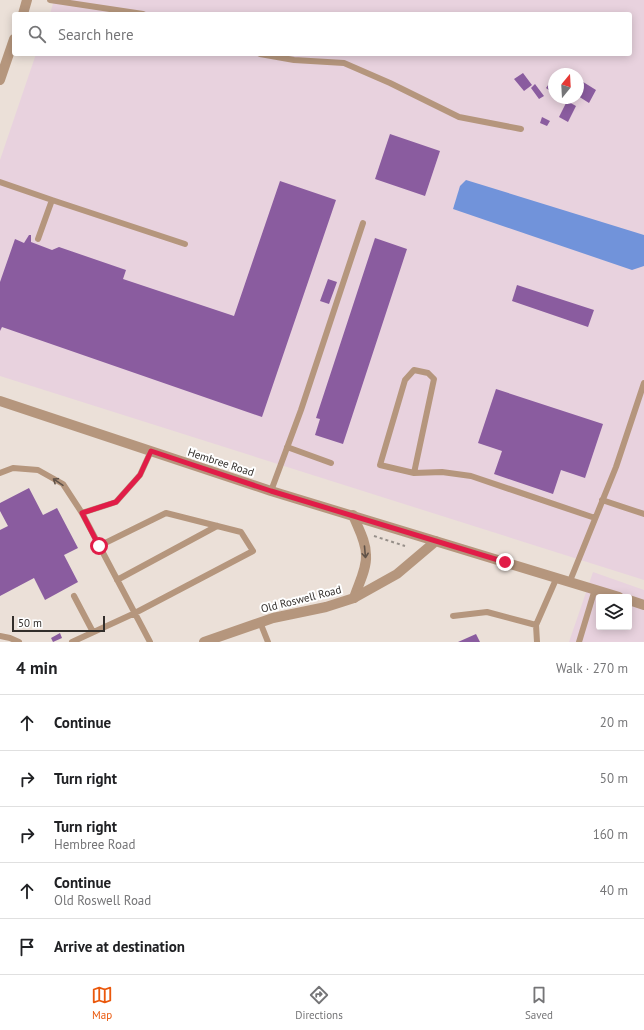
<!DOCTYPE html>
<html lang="en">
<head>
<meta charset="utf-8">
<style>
  :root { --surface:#fff; --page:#f2f2f2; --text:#202124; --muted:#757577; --line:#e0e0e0; --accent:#ea580c }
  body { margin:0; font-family:"PT Sans",sans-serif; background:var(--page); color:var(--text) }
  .controls { position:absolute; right:12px; bottom:12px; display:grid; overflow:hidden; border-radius:4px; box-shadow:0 2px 10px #0003 }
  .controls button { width:36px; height:36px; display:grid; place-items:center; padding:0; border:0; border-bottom:1px solid var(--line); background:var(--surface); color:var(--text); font:20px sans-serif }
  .compass { position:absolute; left:548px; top:68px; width:36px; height:36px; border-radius:50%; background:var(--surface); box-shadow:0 2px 10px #0003; rotate:18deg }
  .scale { position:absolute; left:12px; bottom:10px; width:93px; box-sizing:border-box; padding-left:4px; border:2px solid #322e2b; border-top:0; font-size:11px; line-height:14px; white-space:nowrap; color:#322e2b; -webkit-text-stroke:3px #fff; paint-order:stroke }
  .stop { position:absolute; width:12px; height:12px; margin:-9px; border:3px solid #e11d48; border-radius:50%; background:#fff }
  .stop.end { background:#e11d48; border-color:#fff; box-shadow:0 1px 4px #0008 }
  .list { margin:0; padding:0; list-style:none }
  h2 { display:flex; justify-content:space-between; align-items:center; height:52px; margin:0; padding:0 16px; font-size:17px }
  h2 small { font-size:13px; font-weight:400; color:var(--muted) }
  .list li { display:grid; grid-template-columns:26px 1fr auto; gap:12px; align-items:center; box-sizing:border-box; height:56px; padding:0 16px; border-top:1px solid var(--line) }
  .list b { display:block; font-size:15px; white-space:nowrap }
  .list p { margin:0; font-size:13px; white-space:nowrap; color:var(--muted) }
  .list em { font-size:13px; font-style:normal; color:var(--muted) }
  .icon { flex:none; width:22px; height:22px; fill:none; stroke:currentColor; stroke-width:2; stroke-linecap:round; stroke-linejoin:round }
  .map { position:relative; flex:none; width:644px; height:642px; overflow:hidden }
  .search { position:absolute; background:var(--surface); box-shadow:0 2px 10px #0003; left:12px; right:12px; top:12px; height:44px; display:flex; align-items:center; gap:10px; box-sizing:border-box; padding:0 14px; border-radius:4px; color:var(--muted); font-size:15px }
  .sheet { height:332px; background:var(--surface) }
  nav { display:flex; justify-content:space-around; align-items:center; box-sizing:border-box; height:56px; border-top:1px solid var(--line); background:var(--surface); font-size:11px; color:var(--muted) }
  nav a { display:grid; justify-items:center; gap:2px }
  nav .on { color:var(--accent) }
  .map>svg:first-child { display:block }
  .industrial { fill:#e8d2de; fill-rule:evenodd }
  .water { fill:#7193da }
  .building { fill:#8a5c9f }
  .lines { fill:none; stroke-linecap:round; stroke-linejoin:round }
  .path { stroke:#968f89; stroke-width:2; stroke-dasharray:3 3; stroke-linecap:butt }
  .service { stroke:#b5967d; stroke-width:6 }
  .minor { stroke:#b5967d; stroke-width:10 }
  .tertiary { stroke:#b5967d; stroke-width:10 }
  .oneway { stroke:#605248 }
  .route { stroke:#e11d48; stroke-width:5 }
  .labels { text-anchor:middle; stroke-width:4; stroke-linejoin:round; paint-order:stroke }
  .street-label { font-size:11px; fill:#322e2b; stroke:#fff }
</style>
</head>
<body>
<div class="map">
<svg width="644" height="642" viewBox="0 0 644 642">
  <rect width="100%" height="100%" fill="#ebe0d8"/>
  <!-- industrial -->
  <path class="industrial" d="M54,0H644V580L0,376V160L36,54H630V14H50ZM554,74H578V98H554Z
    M593,572L644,590V642H569ZM599,597H629V627H599Z"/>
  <!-- water -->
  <path class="water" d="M466,180L644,235V266L632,270L453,209L460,186Z"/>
  <!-- building -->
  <path class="building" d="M523,73L532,85L524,91L514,79Z
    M580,80L596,90L589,103L578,96V83Z
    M551,81L554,84V94L546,88Z
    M535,84L544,96L539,99L531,88Z
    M567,101L576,106L568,122L559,117Z
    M542,117L550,121L547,126L540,123Z
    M390,134L440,151L425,196L375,179Z
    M280,181L336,200L262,417L2,327L0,331V282L15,239L24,243L29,235H31V242L52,250L59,247L126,270L123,279L234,316Z
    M375,238L407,249L343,444L315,435L320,419L316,418Z
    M328,279L337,282L329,304L320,301Z
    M517,285L594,310L588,327L512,301Z
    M496,389L603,424L585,478L561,470L553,494L494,474L502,451L478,443Z
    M29,488L43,515L57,508L78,548L64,555L78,582L45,600L34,578L0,596V530L8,526L0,511V503Z
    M60,633L62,638L53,642L51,638Z
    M476,634L480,642H458Z"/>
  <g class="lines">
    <!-- path -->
    <path class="path" d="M374,536L405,546"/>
    <!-- service -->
    <path class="service" d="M50,0L143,14
      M260,54L294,60L344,63L390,83L459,117L521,129
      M0,182L52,200L38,239
      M52,200L185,244
      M287,447L331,463
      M0,473L13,468L38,470L63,484L82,513
      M414,473L380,465L405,380L414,370L428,373L434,379L414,473L442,472L471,476L595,518
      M271,491L301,410L363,223
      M602,500L644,514
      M117,580L217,526
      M570,581L616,467L644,383
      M74,596L93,632
      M453,616L487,612L536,625L557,577
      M260,622L268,642
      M536,625L537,642
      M0,636L10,638L19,642
      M72,642L135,613L253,551L241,532L166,513L99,546
      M150,642L82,513L116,502L140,475L151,451
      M579,642L595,589"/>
    <!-- minor -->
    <path class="minor" d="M353,515C358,528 366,541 366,555C367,569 358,585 354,598"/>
    <!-- tertiary -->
    <path class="tertiary" d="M23,14L27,0
      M0,80L14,39
      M0,401L271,491L619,597
      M629,600L644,605
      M204,642L273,618L326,607L354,598L397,574L436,541"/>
  </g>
  <!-- one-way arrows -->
  <defs><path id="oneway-shaft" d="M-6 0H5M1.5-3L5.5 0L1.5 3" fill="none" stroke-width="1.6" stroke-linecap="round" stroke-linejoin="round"/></defs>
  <g class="oneway">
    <use href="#oneway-shaft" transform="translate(58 482) rotate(-146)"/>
    <use href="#oneway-shaft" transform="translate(365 552) rotate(85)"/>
  </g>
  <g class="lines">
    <!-- route -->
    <path class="route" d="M99,546L82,513L116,502L140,475L151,451L271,491L505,562"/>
  </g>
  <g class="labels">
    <!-- street labels -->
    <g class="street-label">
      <text transform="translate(221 462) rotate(18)" y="4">Hembree Road</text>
      <text transform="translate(301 599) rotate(-14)" y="4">Old Roswell Road</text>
    </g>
  </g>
</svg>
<div class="controls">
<button><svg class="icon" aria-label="layers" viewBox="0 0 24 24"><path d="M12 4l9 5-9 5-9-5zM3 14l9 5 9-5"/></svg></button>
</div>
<svg class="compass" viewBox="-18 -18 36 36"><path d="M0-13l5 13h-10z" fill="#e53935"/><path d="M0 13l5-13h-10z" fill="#757577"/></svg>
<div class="scale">50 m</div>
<div class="stop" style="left:99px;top:546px"></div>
<div class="stop end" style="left:505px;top:562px"></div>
<div class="search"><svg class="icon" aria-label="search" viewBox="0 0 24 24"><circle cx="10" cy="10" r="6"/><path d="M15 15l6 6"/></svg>Search here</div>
</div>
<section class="sheet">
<h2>4 min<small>Walk · 270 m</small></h2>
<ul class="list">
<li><svg class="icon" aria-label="ahead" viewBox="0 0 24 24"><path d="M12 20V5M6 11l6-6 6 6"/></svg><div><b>Continue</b></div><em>20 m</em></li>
<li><svg class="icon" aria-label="right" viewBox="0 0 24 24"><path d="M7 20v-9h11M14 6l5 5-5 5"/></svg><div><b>Turn right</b></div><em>50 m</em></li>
<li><svg class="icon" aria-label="right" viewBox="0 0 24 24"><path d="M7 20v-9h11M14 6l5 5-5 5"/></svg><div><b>Turn right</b><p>Hembree Road</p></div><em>160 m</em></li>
<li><svg class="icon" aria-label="ahead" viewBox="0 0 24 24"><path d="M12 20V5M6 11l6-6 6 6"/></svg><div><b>Continue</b><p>Old Roswell Road</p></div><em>40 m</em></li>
<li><svg class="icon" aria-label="arrive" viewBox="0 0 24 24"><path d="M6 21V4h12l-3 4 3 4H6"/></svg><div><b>Arrive at destination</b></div></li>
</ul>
</section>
<nav>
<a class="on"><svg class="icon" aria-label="map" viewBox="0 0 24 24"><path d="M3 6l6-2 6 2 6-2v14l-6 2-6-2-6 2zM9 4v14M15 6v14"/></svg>Map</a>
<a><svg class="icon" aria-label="directions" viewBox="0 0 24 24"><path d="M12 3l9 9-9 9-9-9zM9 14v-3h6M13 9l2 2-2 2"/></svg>Directions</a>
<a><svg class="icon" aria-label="saved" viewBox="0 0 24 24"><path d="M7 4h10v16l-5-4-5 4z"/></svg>Saved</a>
</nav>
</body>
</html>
